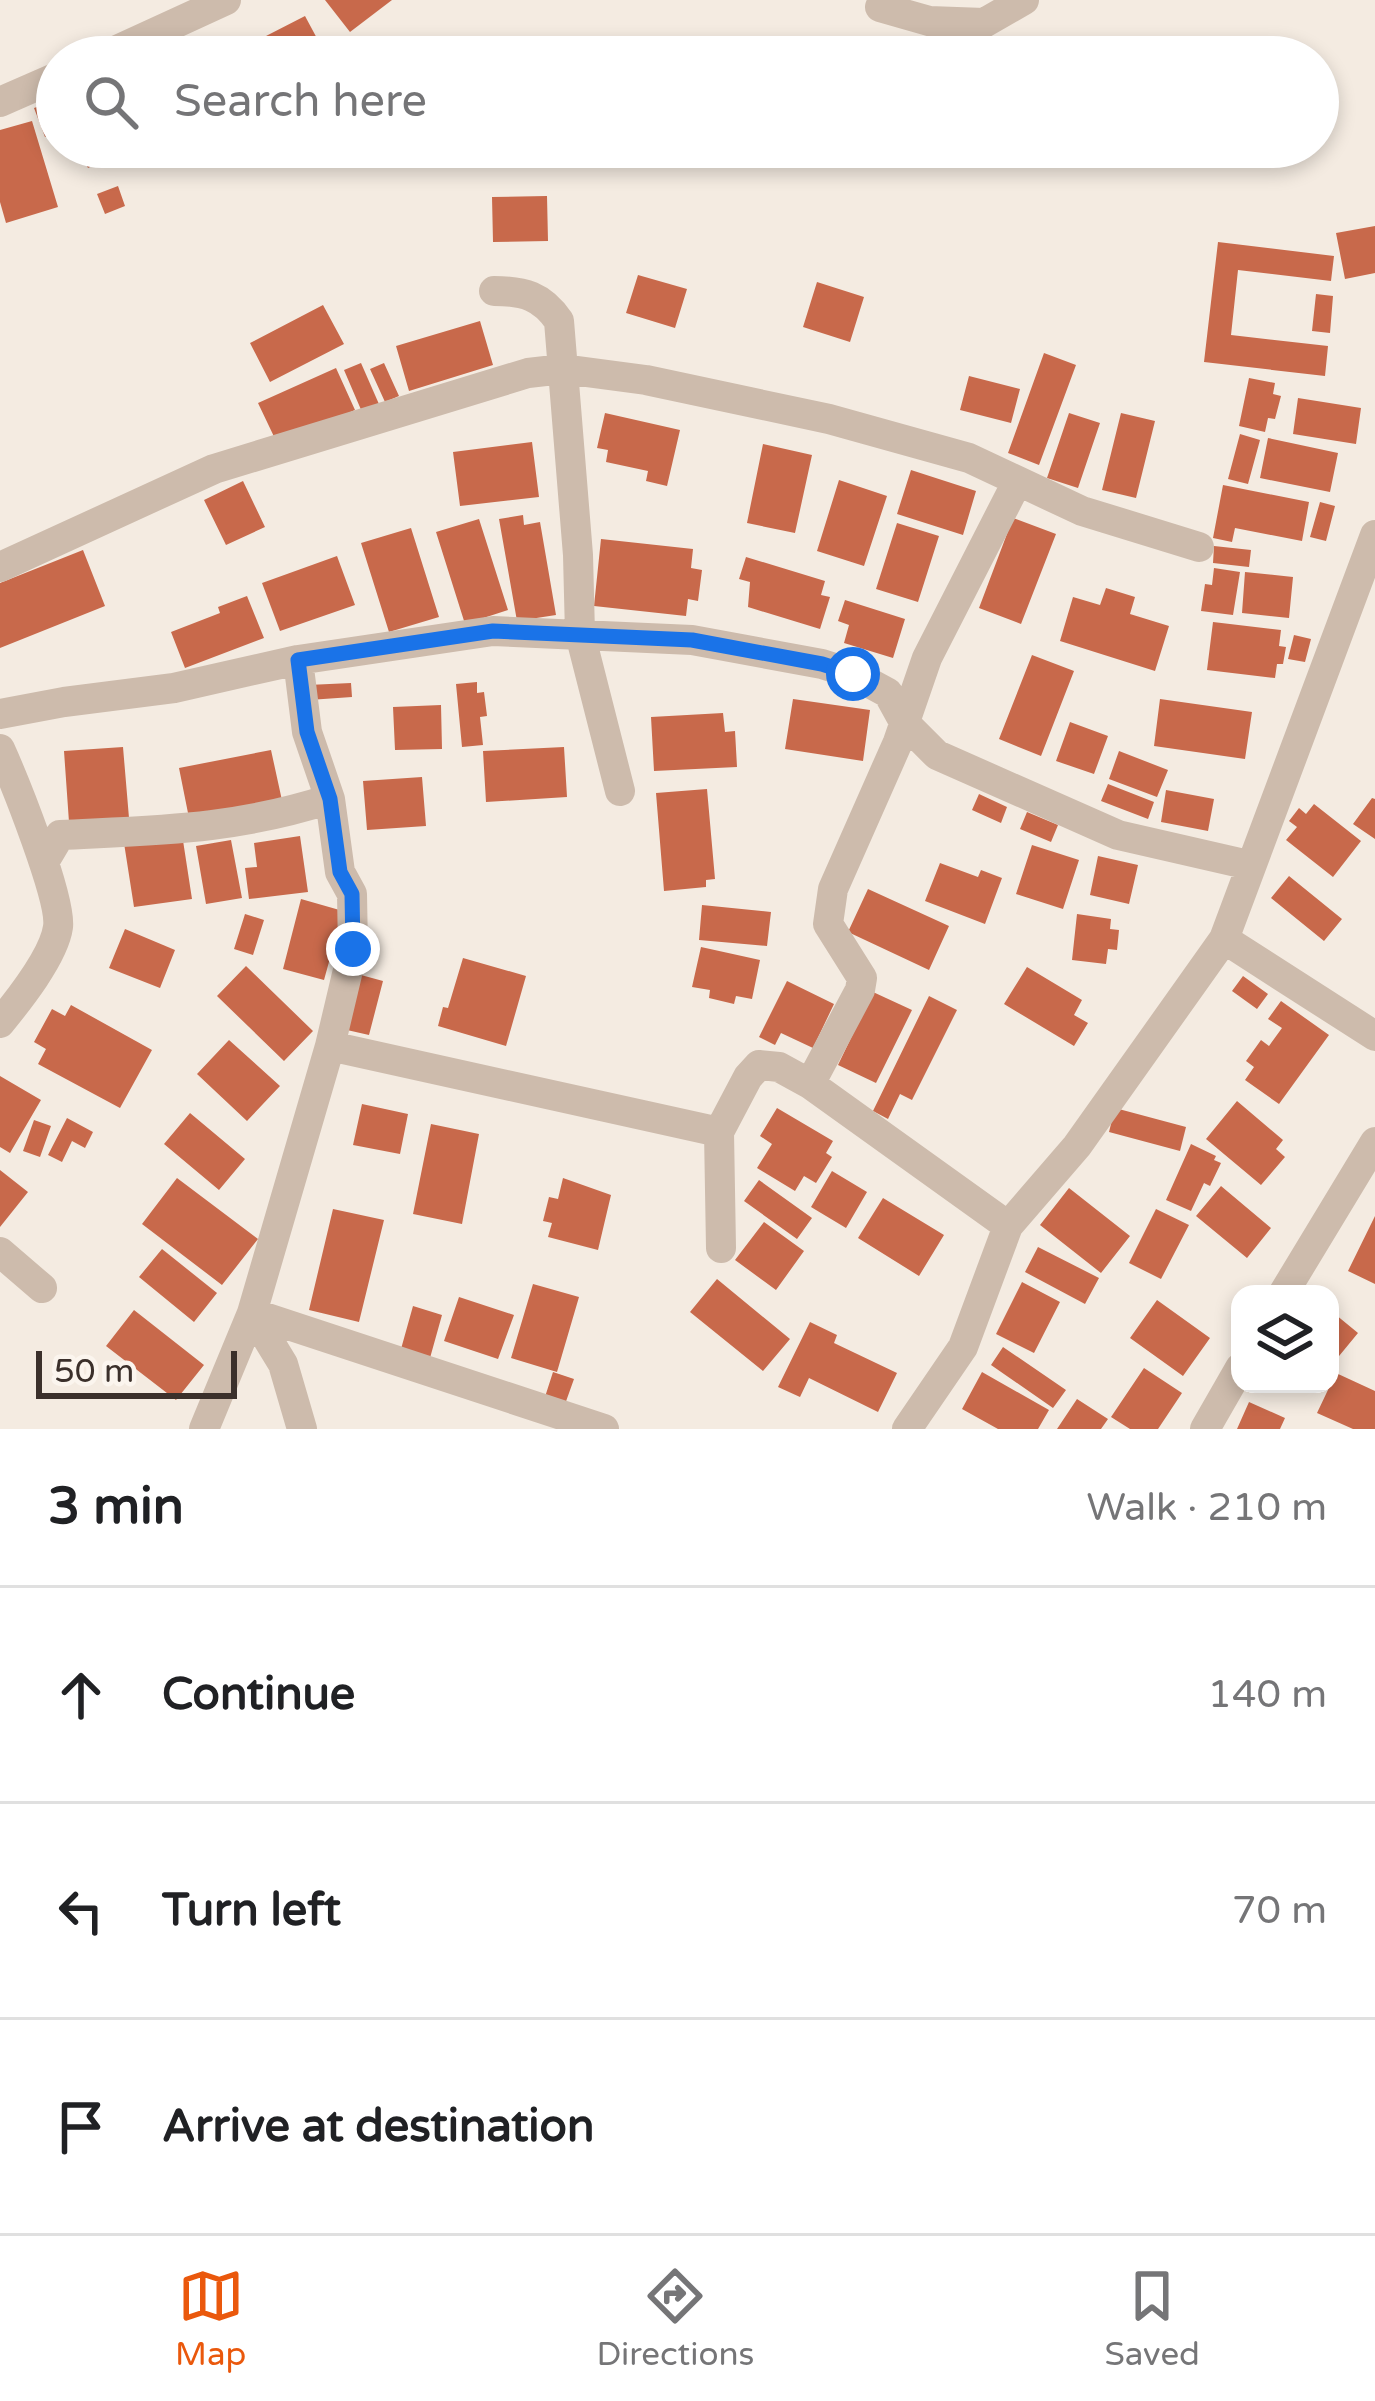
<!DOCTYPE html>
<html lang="en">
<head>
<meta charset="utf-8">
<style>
  :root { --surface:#fff; --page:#f2f2f2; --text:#202124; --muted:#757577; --line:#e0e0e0; --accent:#ea580c }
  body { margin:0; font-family:"Varela Round",sans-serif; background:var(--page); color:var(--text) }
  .controls { position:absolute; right:36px; bottom:36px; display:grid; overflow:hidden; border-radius:24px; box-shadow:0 6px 18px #0003 }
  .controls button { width:108px; height:108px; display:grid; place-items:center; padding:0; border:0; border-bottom:3px solid var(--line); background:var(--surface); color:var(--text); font:60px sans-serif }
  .scale { position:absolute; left:36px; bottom:30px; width:201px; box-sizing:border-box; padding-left:12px; border:6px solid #3b302b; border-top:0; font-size:33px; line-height:42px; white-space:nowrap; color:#3b302b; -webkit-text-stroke:9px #fbf5ee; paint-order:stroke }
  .stop { position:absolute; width:36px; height:36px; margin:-27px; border:9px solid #1a73e8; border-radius:50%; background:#fff }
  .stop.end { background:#1a73e8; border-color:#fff; box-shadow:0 3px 12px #0008 }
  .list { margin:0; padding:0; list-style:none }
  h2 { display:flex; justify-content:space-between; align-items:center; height:156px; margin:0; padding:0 48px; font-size:51px }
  h2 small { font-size:39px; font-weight:400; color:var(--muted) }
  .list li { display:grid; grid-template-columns:78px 1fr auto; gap:36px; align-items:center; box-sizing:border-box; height:216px; padding:0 48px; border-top:3px solid var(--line) }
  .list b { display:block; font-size:45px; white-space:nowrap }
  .list em { font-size:39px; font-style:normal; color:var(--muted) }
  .icon { flex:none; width:66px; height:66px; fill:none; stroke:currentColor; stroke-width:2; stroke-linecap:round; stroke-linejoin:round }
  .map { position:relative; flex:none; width:1375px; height:1429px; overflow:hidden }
  .search { position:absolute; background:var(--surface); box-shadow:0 6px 18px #0003; left:36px; right:36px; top:36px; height:132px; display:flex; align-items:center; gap:30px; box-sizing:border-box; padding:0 42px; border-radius:66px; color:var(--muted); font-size:45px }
  .sheet { height:804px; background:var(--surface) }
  nav { display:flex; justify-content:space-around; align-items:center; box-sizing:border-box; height:168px; border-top:3px solid var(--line); background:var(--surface); font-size:33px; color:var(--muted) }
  nav a { display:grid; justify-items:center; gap:6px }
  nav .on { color:var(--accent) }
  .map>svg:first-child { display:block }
  .building { fill:#c8694b }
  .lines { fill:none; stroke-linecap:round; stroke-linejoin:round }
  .minor { stroke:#cdbbac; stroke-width:30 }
  .route { stroke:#1a73e8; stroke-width:15 }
</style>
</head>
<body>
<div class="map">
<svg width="1375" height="1429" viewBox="0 0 1375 1429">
  <rect width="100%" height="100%" fill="#f4ebe1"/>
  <!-- building -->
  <path class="building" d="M325,0H392L350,32Z
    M305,16L327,57H277L266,36Z
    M54,101L57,133L45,137L34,108Z
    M32,121L58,207L6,223L0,202V130Z
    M77,147H131L88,168Z
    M165,147H210L174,164Z
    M118,186L125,206L105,214L97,194Z
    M547,196L548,241L493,242L492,197Z
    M1375,226V273L1345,279L1336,233Z
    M1218,242L1334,256L1331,281L1238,270L1231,335L1328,346L1325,376L1204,362Z
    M638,275L687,289L675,328L626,313Z
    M817,282L864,297L850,342L803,327Z
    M1316,294L1333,296L1330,333L1312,331Z
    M323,305L344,344L270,382L250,343Z
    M480,321L493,365L409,391L396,346Z
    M1044,353L1076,365L1039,465L1008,453Z
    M361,363L382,411L365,419L344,370Z
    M384,363L399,396L385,402L370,369Z
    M336,368L355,410L278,445L258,403Z
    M969,376L1020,389L1011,423L960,410Z
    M1249,378L1275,383L1273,394L1281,396L1275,419L1268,418L1265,432L1239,426Z
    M1298,398L1361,408L1356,444L1293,434Z
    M605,413L680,430L667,486L646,481L648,471L606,462L608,450L597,448Z
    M1069,413L1100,423L1078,488L1047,478Z
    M1121,413L1155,421L1136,498L1102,490Z
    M1240,434L1260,440L1248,484L1228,479Z
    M1268,438L1338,453L1330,492L1260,478Z
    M532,442L539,497L460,506L453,452Z
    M763,444L812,455L795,533L747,523Z
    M911,470L976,491L963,535L897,514Z
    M839,480L887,496L864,566L817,551Z
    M243,481L265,527L226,545L204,500Z
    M1223,485L1309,502L1302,541L1235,528L1232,542L1213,538Z
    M1320,502L1335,506L1326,541L1310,537Z
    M523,515L524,525L540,522L556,615L517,621L499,519Z
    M1013,518L1056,534L1021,624L979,608Z
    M479,519L508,610L465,624L436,532Z
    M897,523L939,536L918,602L876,589Z
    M411,528L439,617L389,632L361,543Z
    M601,539L693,549L691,568L702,570L698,601L688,599L686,616L594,606Z
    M1214,546L1251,550L1249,567L1213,563Z
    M83,550L105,606L0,648V583Z
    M337,556L355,605L280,631L262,583Z
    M746,557L825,581L821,595L830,597L820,629L748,607L750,582L739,579Z
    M1214,568L1240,572L1233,615L1201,611L1205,584L1212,585Z
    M1245,572L1293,577L1289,618L1242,613Z
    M1106,588L1135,597L1130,614L1169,626L1155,671L1060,641L1073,597L1100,605Z
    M247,596L264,638L185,668L171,632L220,613L218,607Z
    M845,600L905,619L893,658L844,643L849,625L838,621Z
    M1213,622L1281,630L1279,646L1286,647L1283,664H1277L1275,678L1207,670Z
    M1294,635L1311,639L1305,662L1288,659Z
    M1032,655L1074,671L1041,756L999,739Z
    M477,682V693L484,692L487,716L480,717L483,745L462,747L456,684Z
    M351,683L352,697L309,700L308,685Z
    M793,699L870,710L863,761L785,749Z
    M1160,699L1252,712L1245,759L1154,746Z
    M441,705L442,749L395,750L393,707Z
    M723,713L725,732L735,731L737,767L654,771L651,717Z
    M1070,722L1108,736L1094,774L1056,761Z
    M123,747L129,818L69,822L64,751Z
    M564,747L567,797L486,802L483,751Z
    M271,750L283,805L190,823L179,768Z
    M1119,751L1168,770L1157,797L1109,779Z
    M422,777L426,826L367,830L363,781Z
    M1108,784L1154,802L1148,819L1101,801Z
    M707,789L715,879L706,880V887L664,891L656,793Z
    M1166,790L1214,799L1208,831L1161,822Z
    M979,794L1007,807L1001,823L972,810Z
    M1372,798L1375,799V839L1353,824Z
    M1314,804L1361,841L1333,877L1286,840L1297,827L1289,821L1299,808L1306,814Z
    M1027,812L1058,825L1051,842L1020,829Z
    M182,834L192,899L134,907L124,843Z
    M300,836L308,892L249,899L245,868L257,867L254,843Z
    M231,840L242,898L206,904L196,846Z
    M1032,845L1079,860L1063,909L1016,894Z
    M1098,856L1138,865L1129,904L1090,895Z
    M940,863L978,877L981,870L1002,878L985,924L925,901Z
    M1289,876L1342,919L1324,941L1271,898Z
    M868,889L949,926L929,970L848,932Z
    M301,899L343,911L324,980L283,969Z
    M702,905L771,912L767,946L699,940Z
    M245,914L264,920L253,955L234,949Z
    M1077,914L1111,919L1110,929L1119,930L1117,950L1108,949L1106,964L1072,960Z
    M125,929L175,950L160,988L109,968Z
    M701,947L760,960L752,999L736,996L734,1004L709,998L710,990L692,987Z
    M463,958L526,976L506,1046L438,1026L443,1007L448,1008Z
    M246,966L313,1031L284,1061L217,996Z
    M1027,967L1082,1000L1074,1015L1088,1023L1074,1046L1004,1004Z
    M361,975L383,981L369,1035L347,1030Z
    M1243,976L1268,994L1257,1009L1232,991Z
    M787,981L834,1004L813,1048L781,1033L775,1045L759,1037Z
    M873,992L912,1010L876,1083L838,1065Z
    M929,996L957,1010L912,1100L900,1094L888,1119L873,1111Z
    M1281,1001L1329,1035L1279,1104L1245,1080L1254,1067L1246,1061L1261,1040L1269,1046L1282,1028L1268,1019Z
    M71,1005L152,1050L120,1108L38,1064L46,1049L34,1042L52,1009L65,1016Z
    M229,1040L280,1086L247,1121L197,1074Z
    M0,1076L41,1100L10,1153L0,1147Z
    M1237,1101L1283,1140L1276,1149L1285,1157L1261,1185L1206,1139Z
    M362,1104L408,1114L400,1154L353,1145Z
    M777,1108L833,1141L826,1153L832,1157L816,1183L804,1176L795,1191L757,1168L772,1144L760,1136Z
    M1115,1108L1186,1127L1180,1151L1109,1132Z
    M190,1113L245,1159L219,1190L164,1144Z
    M67,1118L93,1132L85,1148L72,1141L62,1162L48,1155Z
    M34,1120L51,1126L40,1157L23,1151Z
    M431,1124L479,1134L462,1224L413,1214Z
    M1191,1144L1216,1156L1214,1160L1221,1163L1210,1186L1204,1183L1191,1211L1166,1200Z
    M0,1170L28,1192L0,1227Z
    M832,1171L867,1192L846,1228L811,1207Z
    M177,1178L258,1239L222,1285L142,1224Z
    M563,1178L611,1195L598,1250L548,1237L552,1223L543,1221L549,1197L558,1199Z
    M759,1180L812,1218L797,1239L744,1201Z
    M1221,1186L1271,1228L1247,1258L1196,1216Z
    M1069,1188L1130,1236L1101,1273L1040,1225Z
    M883,1198L944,1235L919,1276L858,1238Z
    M333,1209L384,1220L359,1322L309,1310Z
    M1156,1209L1189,1225L1161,1279L1129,1263Z
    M1375,1216V1284L1348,1271Z
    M764,1222L804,1251L776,1290L735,1260Z
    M1038,1247L1099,1278L1085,1304L1025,1272Z
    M162,1249L217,1293L194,1322L139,1277Z
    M717,1279L790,1339L763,1371L690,1312Z
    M1022,1282L1060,1302L1034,1353L996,1334Z
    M533,1284L579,1297L557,1372L511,1358Z
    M459,1297L514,1315L498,1359L444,1341Z
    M1157,1300L1210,1338L1183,1376L1130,1338Z
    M413,1306L442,1315L430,1358L401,1349Z
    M134,1310L204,1365L176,1400L106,1346Z
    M1330,1310L1358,1333L1330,1367Z
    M810,1322L837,1335L834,1343L897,1373L878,1412L809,1378L800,1397L778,1387Z
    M1003,1347L1066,1390L1053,1408L991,1365Z
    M1144,1368L1182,1393L1158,1429H1130L1111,1417Z
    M553,1372L574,1379L564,1407L544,1400Z
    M982,1372L1049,1410L1038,1429H998L962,1409Z
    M1336,1373L1375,1391V1429H1353L1317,1413Z
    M1077,1399L1108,1419L1101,1429H1057Z
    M1249,1402L1285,1418L1280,1429H1237Z"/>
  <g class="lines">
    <!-- minor -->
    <path class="minor" d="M880,7L929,21L984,23L1024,0
      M102,57L226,0
      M0,102L57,77
      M494,291C524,291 542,296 559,321L578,555L580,634L620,791
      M0,567L214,469L528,373L563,369L646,380L829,419L969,458L1082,511L1199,547
      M298,660L493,631L692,640L822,664L853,674L888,693L904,722L937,755L1118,835L1249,865
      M0,714L64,702L174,688L298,660L307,732L330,799L340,872L352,894L353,949L330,1046L252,1313L204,1429
      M0,749C14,780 62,899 58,927C54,956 18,1001 0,1023
      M44,862L60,835C158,830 234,830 330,799
      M1224,939L1375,1036
      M330,1046L719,1132
      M810,1084L860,990L862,978L828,924L833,889L898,742L927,658L1017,482
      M721,1248L719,1132L748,1077L759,1065L779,1067L810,1084L1008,1226
      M0,1252L42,1288
      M1283,1294L1375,1142
      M252,1313L604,1429
      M252,1313L283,1364L302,1429
      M907,1429L963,1347L1008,1226L1077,1146L1224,939L1375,535
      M1205,1429L1240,1368"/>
  </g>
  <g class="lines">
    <!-- route -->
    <path class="route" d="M353,949L352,894L340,872L330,799L307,732L298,660L493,631L692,640L822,664L853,674"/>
  </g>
</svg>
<div class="controls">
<button><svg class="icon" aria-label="layers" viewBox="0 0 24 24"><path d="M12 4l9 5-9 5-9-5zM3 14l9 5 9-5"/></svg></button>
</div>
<div class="scale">50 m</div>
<div class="stop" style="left:853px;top:674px"></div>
<div class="stop end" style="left:353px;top:949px"></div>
<div class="search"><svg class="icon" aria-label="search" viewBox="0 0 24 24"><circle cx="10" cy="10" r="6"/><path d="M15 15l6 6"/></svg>Search here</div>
</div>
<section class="sheet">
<h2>3 min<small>Walk · 210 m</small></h2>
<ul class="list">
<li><svg class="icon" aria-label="ahead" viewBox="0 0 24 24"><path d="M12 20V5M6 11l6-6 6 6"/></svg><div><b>Continue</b></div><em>140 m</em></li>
<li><svg class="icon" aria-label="left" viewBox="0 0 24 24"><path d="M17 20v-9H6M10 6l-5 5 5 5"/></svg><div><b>Turn left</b></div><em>70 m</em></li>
<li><svg class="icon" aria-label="arrive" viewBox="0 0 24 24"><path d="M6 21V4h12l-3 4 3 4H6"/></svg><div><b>Arrive at destination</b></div></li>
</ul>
</section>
<nav>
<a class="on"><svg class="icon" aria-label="map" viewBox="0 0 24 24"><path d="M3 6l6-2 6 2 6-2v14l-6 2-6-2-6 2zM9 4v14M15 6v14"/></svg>Map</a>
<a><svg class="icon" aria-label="directions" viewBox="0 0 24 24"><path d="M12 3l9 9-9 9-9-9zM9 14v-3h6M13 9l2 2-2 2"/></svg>Directions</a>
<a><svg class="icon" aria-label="saved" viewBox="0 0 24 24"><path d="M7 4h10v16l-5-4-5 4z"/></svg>Saved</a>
</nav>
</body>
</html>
